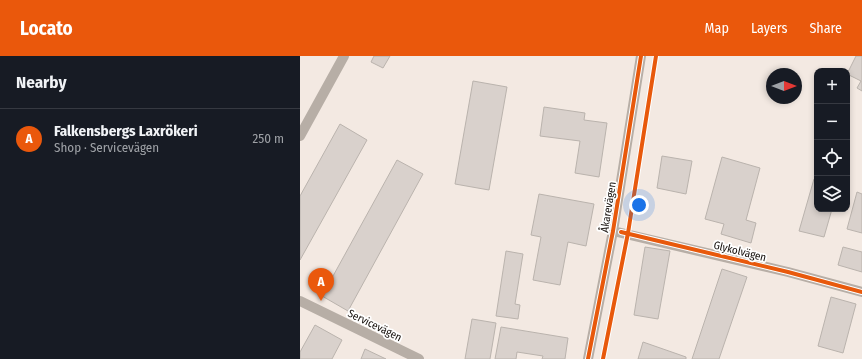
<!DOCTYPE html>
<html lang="en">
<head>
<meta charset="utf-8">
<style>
  :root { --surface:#171b24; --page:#20242c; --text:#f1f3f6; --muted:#9ea1a6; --line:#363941; --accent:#ea580c }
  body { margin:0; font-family:"Fira Sans Condensed",sans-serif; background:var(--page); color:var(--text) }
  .controls { position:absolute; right:12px; top:12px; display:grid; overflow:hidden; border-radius:8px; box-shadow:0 2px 6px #0003 }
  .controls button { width:36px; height:36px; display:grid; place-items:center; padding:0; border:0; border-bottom:1px solid var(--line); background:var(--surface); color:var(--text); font:20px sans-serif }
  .compass { position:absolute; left:466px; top:12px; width:36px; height:36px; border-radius:50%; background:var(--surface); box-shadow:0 2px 6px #0003; rotate:90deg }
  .you { position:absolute; left:339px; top:149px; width:14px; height:14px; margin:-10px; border:3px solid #fff; border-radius:50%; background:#1a73e8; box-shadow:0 0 0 6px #1a73e833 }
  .badge { display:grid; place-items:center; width:26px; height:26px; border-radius:50%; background:var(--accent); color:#fff; font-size:13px; font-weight:700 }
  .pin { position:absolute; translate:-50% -33px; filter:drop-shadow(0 1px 2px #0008) }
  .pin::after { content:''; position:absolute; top:21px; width:14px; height:12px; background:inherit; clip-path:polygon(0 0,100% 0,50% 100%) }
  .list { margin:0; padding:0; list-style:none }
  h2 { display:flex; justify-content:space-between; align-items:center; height:52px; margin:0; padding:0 16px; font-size:17px }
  h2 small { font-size:13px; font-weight:400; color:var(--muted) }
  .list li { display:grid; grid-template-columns:26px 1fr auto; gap:12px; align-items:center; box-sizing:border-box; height:60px; padding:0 16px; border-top:1px solid var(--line) }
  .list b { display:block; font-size:15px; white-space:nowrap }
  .list p { margin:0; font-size:13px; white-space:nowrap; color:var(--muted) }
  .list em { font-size:13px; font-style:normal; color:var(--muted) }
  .icon { flex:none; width:22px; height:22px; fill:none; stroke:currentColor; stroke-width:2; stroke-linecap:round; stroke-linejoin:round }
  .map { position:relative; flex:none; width:562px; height:303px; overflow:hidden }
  header { display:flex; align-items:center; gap:24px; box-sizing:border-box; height:56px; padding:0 20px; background:var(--accent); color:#fff }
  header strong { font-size:19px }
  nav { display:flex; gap:22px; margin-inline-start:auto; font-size:14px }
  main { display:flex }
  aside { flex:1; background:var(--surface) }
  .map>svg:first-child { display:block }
  .building { fill:#d9d1cc; stroke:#bab3ad }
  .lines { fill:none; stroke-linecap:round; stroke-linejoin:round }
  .minor { stroke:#b7aea6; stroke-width:10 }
  .cycleway-casing { stroke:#fff; stroke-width:6 }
  .cycleway { stroke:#e8590c; stroke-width:4 }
  .labels { text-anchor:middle; stroke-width:3.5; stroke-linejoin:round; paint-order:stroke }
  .street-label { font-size:11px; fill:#140e0a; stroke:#fff }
</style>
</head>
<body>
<header>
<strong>Locato</strong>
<nav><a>Map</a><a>Layers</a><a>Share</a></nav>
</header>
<main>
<aside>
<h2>Nearby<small></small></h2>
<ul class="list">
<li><span class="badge">A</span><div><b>Falkensbergs Laxrökeri</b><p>Shop · Servicevägen</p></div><em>250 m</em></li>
</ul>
</aside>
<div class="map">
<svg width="562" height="303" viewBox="0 0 562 303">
  <rect width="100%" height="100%" fill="#f3e9e2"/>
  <!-- building -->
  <path class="building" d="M74,0H90L83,12L71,6Z
    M556,0H562V35L557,32L561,25L547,18Z
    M173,25L207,31L189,134L155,128Z
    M244,51L285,57L284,64L307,67L299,121L275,117L280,85L240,80Z
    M40,68L67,84L0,204V140Z
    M362,100L392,105L386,138L357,132Z
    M422,101L460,112L446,164L456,167L451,187L421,178L424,168L405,163Z
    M97,104L123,118L48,255L22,240Z
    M514,123L517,124V153H532L524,181L499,175Z
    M557,136L562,138V177L547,173Z
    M239,138L294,148L286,190L268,186L260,229L233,224L241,181L231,179Z
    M345,191L370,195L358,263L334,259Z
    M543,191L562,196V216L538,209Z
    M206,195L223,198L215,248L220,249L218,263L196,260Z
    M422,213L447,221L419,303H392Z
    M531,241L556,248L543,297L518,290Z
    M172,263L196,267L190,303H165Z
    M15,269L42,284L32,303H0V296Z
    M201,271L268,282L265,303H242L243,300L217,296L216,303H195Z
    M343,286L386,301V303H338Z
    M65,293L86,303H61Z"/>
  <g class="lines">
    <!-- minor -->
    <path class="minor" d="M0,80L44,0
      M313,175L488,216L562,236
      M0,245L119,303
      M288,303L313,175L341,0"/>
    <defs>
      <path id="cycleway" d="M321,176L488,216L562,236
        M288,303L313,175L341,0
        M303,303L328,177L356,0"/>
    </defs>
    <!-- cycleway casing -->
    <use href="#cycleway" class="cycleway-casing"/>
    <!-- cycleway -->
    <use href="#cycleway" class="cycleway"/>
  </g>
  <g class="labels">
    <!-- street labels -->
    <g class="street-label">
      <text transform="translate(308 151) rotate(-81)" y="4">Åkarevägen</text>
      <text transform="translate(440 195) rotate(14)" y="4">Glykolvägen</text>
      <text transform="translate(75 269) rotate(26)" y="4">Servicevägen</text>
    </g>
  </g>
</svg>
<div class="controls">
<button>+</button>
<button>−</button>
<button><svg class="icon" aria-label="locate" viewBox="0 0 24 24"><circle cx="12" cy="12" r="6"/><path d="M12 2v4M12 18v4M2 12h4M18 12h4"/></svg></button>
<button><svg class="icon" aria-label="layers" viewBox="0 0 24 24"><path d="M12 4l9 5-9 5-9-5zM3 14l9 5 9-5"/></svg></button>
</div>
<svg class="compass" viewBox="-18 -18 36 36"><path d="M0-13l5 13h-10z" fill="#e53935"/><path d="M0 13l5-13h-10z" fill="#9ea1a6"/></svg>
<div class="you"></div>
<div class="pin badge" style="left:21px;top:245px">A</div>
</div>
</main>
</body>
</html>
